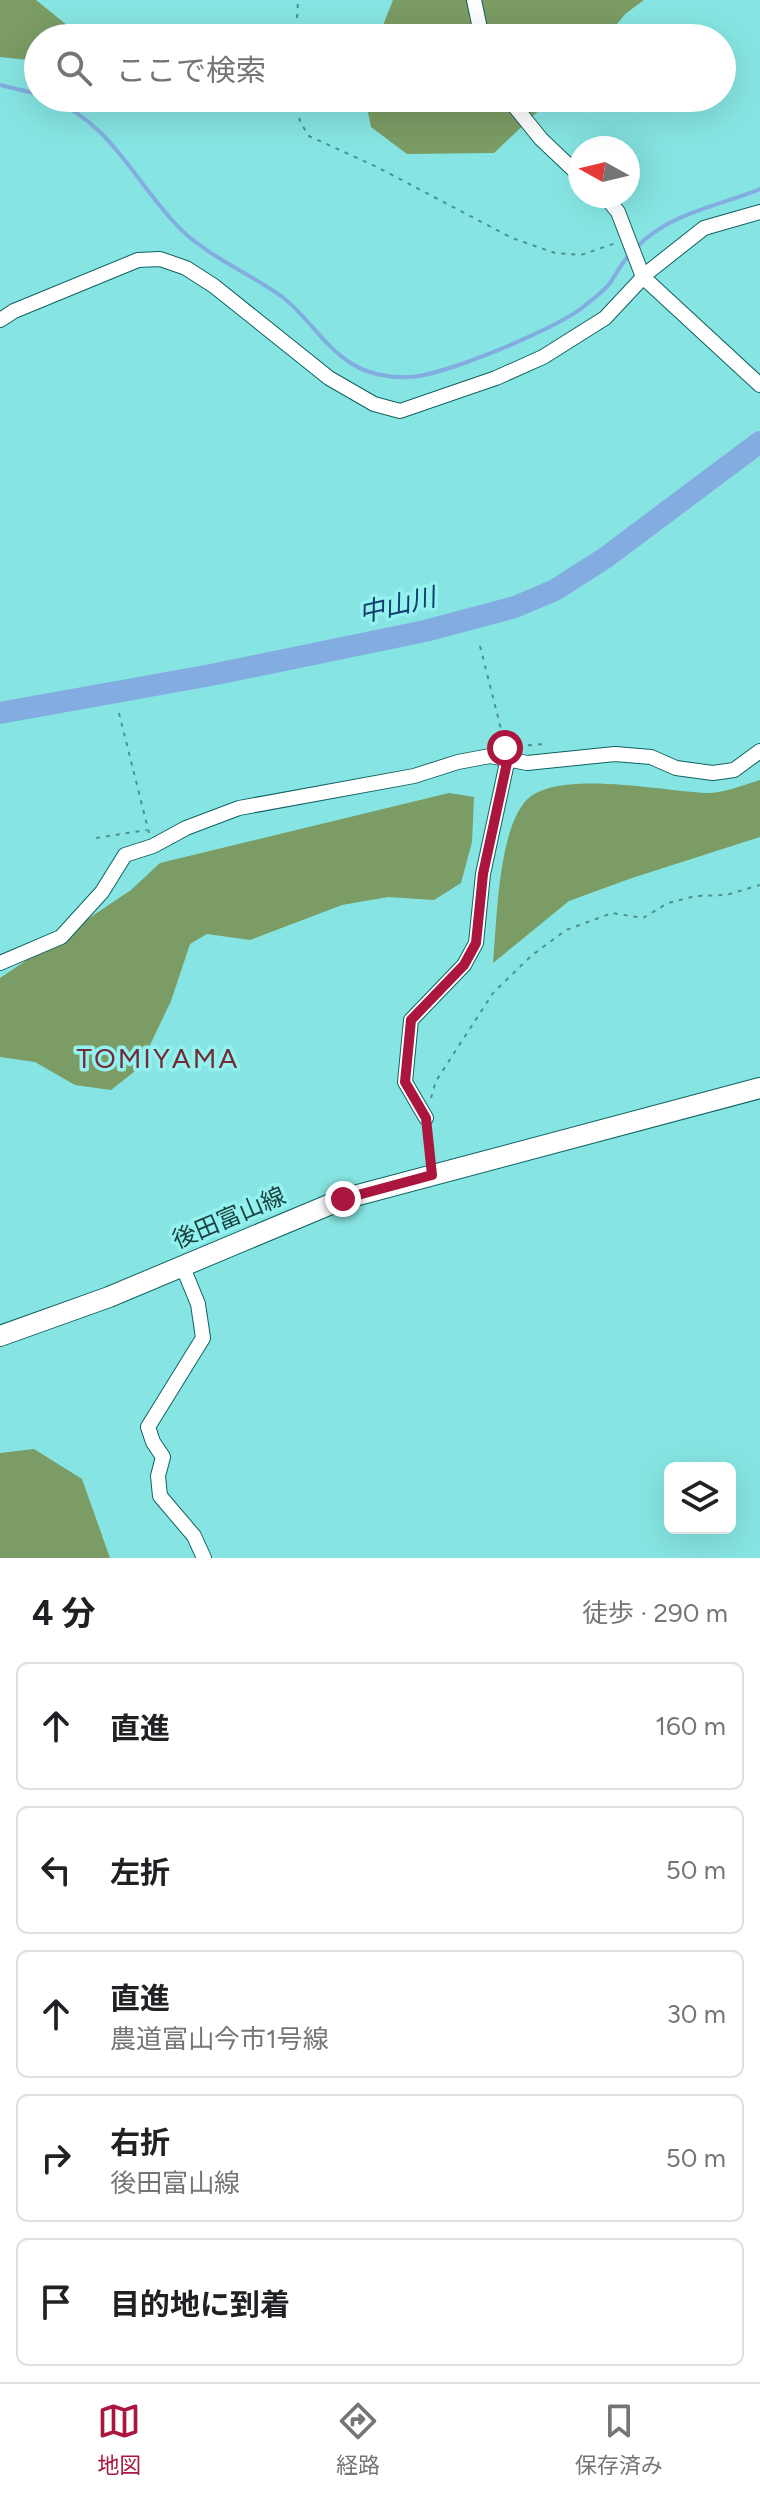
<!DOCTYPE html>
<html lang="ja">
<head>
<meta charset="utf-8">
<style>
  :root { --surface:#fff; --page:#f6f6f6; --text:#202124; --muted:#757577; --line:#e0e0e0; --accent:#ab163f }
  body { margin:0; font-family:Figtree,"Noto Sans JP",sans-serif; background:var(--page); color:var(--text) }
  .controls { position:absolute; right:24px; bottom:24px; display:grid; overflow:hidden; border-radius:12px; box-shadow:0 8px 32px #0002 }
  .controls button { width:72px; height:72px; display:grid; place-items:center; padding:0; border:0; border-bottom:2px solid var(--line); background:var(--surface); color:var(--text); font:40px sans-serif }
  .compass { position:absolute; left:568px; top:136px; width:72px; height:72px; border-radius:50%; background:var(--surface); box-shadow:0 8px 32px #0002; rotate:278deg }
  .stop { position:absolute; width:24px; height:24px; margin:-18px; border:6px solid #ab163f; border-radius:50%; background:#fff }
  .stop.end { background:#ab163f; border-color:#fff; box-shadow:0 2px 8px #0008 }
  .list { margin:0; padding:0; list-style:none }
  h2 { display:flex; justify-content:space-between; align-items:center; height:104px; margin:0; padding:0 32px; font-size:34px }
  h2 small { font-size:26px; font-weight:400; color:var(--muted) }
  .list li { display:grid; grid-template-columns:52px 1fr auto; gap:24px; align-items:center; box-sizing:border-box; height:128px; margin:0 16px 16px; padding:0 16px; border:2px solid var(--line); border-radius:12px }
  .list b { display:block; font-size:30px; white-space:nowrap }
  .list p { margin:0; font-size:26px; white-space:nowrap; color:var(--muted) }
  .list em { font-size:26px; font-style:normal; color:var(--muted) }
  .icon { flex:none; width:44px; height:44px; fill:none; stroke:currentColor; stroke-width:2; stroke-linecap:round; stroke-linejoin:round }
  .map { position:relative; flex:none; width:760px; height:1558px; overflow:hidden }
  .search { position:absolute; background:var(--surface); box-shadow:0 8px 32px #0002; left:24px; right:24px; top:24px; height:88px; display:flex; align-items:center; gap:20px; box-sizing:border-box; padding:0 28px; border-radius:44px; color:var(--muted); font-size:30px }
  .sheet { height:824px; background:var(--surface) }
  nav { display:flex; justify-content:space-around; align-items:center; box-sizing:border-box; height:112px; border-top:2px solid var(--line); background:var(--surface); font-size:22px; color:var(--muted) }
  nav a { display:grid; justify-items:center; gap:4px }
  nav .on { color:var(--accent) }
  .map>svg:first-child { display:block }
  .forest { fill:#7b9c64 }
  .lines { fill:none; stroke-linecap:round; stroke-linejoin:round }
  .stream { stroke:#83ade0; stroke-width:4 }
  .river { stroke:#83ade0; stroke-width:22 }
  .minor-casing { stroke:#106261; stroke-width:16 }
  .secondary-casing { stroke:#106261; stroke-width:22 }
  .path { stroke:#4e908e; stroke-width:2; stroke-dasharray:4 6; stroke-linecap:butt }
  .minor { stroke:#fff; stroke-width:14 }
  .secondary { stroke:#fff; stroke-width:20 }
  .route { stroke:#ab163f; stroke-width:10 }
  .labels { text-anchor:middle; stroke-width:7; stroke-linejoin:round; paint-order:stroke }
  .street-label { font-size:24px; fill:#1b4342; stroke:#93f2ef }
  .water-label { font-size:26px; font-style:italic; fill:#123e6d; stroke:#93f2ef }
  .quarter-label { font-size:28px; letter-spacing:2px; fill:#732c37; stroke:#93f2ef }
</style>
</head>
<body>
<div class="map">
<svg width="760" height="1558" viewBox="0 0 760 1558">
  <rect width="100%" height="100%" fill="#86e5e2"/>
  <!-- forest -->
  <path class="forest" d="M0,0H36L83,38H38V61L0,57Z
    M393,0H644L625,14L606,38H378Z
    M365,98H552L494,153L407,154L371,127Z
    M760,780V837L629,879L569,901L493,963C497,920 498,836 524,803C552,767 664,792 707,793C724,793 743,785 760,780Z
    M449,793L474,797L472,842L461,883L434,900L388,897L342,905L250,940L207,934L190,944L171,1001L139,1068L111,1090L75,1085L35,1062L0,1057V978L131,890L160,863Z
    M34,1449L82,1479L110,1558H0V1453Z"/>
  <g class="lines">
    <!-- stream -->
    <path class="stream" d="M0,85L38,94
      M48,98C109,122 131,175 172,220C202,255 245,270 281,296C307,315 323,346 351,363C367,374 390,378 409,377C441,377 558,328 583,307C592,300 603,292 610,283C617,273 622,262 631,253
      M637,247C669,213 719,206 760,189"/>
    <!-- river -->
    <path class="river" d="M0,713L211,675L425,631L515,607L555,590L605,558L760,442"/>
    <defs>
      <path id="minor" d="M474,0L482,38
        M508,98L541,139L580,176
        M605,196L618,212L643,277L760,385
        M0,320L14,311L138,260L160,259L186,268L214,286L329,378L374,404L400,411L496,378L543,357L605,318L647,273L704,228L760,212
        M0,963L61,937L102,892L125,855L153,846L186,828L239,808L414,776L458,762L490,756L527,763L615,754L651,757L676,768L713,773L734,770L760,751
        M426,1118L405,1082L411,1020L464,965L476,943L483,874L508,758
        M182,1265L198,1304L203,1338L148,1427L153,1442L163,1457L158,1476L160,1496L194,1536L204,1558"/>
      <path id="secondary" d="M0,1336L109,1297L343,1199L760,1088"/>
    </defs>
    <!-- minor casing -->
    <use href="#minor" class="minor-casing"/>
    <!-- secondary casing -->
    <use href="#secondary" class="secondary-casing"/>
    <!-- path -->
    <path class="path" d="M296,38L298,0
      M297,98L300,122L309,136L377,167L512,238L555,253L581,255L616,243
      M480,646L505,745
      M119,713L149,833
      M518,746L546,744
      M96,838L147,830
      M431,1098L436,1081L493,993L531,956L566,930L612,913L643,918L668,903L695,896L726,895L760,885
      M427,1132L430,1157"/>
    <!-- minor -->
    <use href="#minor" class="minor"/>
    <!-- secondary -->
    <use href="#secondary" class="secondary"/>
  </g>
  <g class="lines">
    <!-- route -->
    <path class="route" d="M343,1199L432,1175L426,1118L405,1082L411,1020L464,965L476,943L483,874L508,758L505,748"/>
  </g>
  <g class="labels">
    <!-- street labels -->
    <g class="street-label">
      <text transform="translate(229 1218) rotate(-23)" y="8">後田富山線</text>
    </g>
    <!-- water labels -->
    <g class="water-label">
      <text transform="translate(397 605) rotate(-13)" y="9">中山川</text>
    </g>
    <!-- quarter labels -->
    <g class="quarter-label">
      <text x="158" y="1068">TOMIYAMA</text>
    </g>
  </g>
</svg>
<div class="controls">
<button><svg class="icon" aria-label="layers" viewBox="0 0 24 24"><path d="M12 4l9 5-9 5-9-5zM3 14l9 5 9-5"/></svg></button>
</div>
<svg class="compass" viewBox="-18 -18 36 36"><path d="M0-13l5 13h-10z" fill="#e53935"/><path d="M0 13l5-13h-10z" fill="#757577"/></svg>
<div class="stop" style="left:505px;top:748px"></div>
<div class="stop end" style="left:343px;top:1199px"></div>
<div class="search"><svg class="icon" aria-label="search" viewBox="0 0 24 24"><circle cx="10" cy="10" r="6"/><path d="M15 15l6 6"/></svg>ここで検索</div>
</div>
<section class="sheet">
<h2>4 分<small>徒歩 · 290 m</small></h2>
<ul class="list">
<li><svg class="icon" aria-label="ahead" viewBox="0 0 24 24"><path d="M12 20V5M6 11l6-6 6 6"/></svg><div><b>直進</b></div><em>160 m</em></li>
<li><svg class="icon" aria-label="left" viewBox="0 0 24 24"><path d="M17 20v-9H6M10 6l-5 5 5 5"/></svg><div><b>左折</b></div><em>50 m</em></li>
<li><svg class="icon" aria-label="ahead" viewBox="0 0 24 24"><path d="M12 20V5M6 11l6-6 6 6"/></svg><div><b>直進</b><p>農道富山今市1号線</p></div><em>30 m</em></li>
<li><svg class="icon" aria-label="right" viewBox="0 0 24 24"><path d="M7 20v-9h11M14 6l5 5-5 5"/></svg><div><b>右折</b><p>後田富山線</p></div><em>50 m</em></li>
<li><svg class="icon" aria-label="arrive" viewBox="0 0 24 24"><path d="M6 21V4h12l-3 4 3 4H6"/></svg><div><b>目的地に到着</b></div></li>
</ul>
</section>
<nav>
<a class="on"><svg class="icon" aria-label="map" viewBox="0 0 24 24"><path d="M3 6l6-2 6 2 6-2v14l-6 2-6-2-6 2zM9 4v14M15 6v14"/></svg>地図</a>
<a><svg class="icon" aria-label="directions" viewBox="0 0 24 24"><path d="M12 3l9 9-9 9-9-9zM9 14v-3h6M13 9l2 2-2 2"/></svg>経路</a>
<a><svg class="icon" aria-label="saved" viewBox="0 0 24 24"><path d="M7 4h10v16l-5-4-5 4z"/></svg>保存済み</a>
</nav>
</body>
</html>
